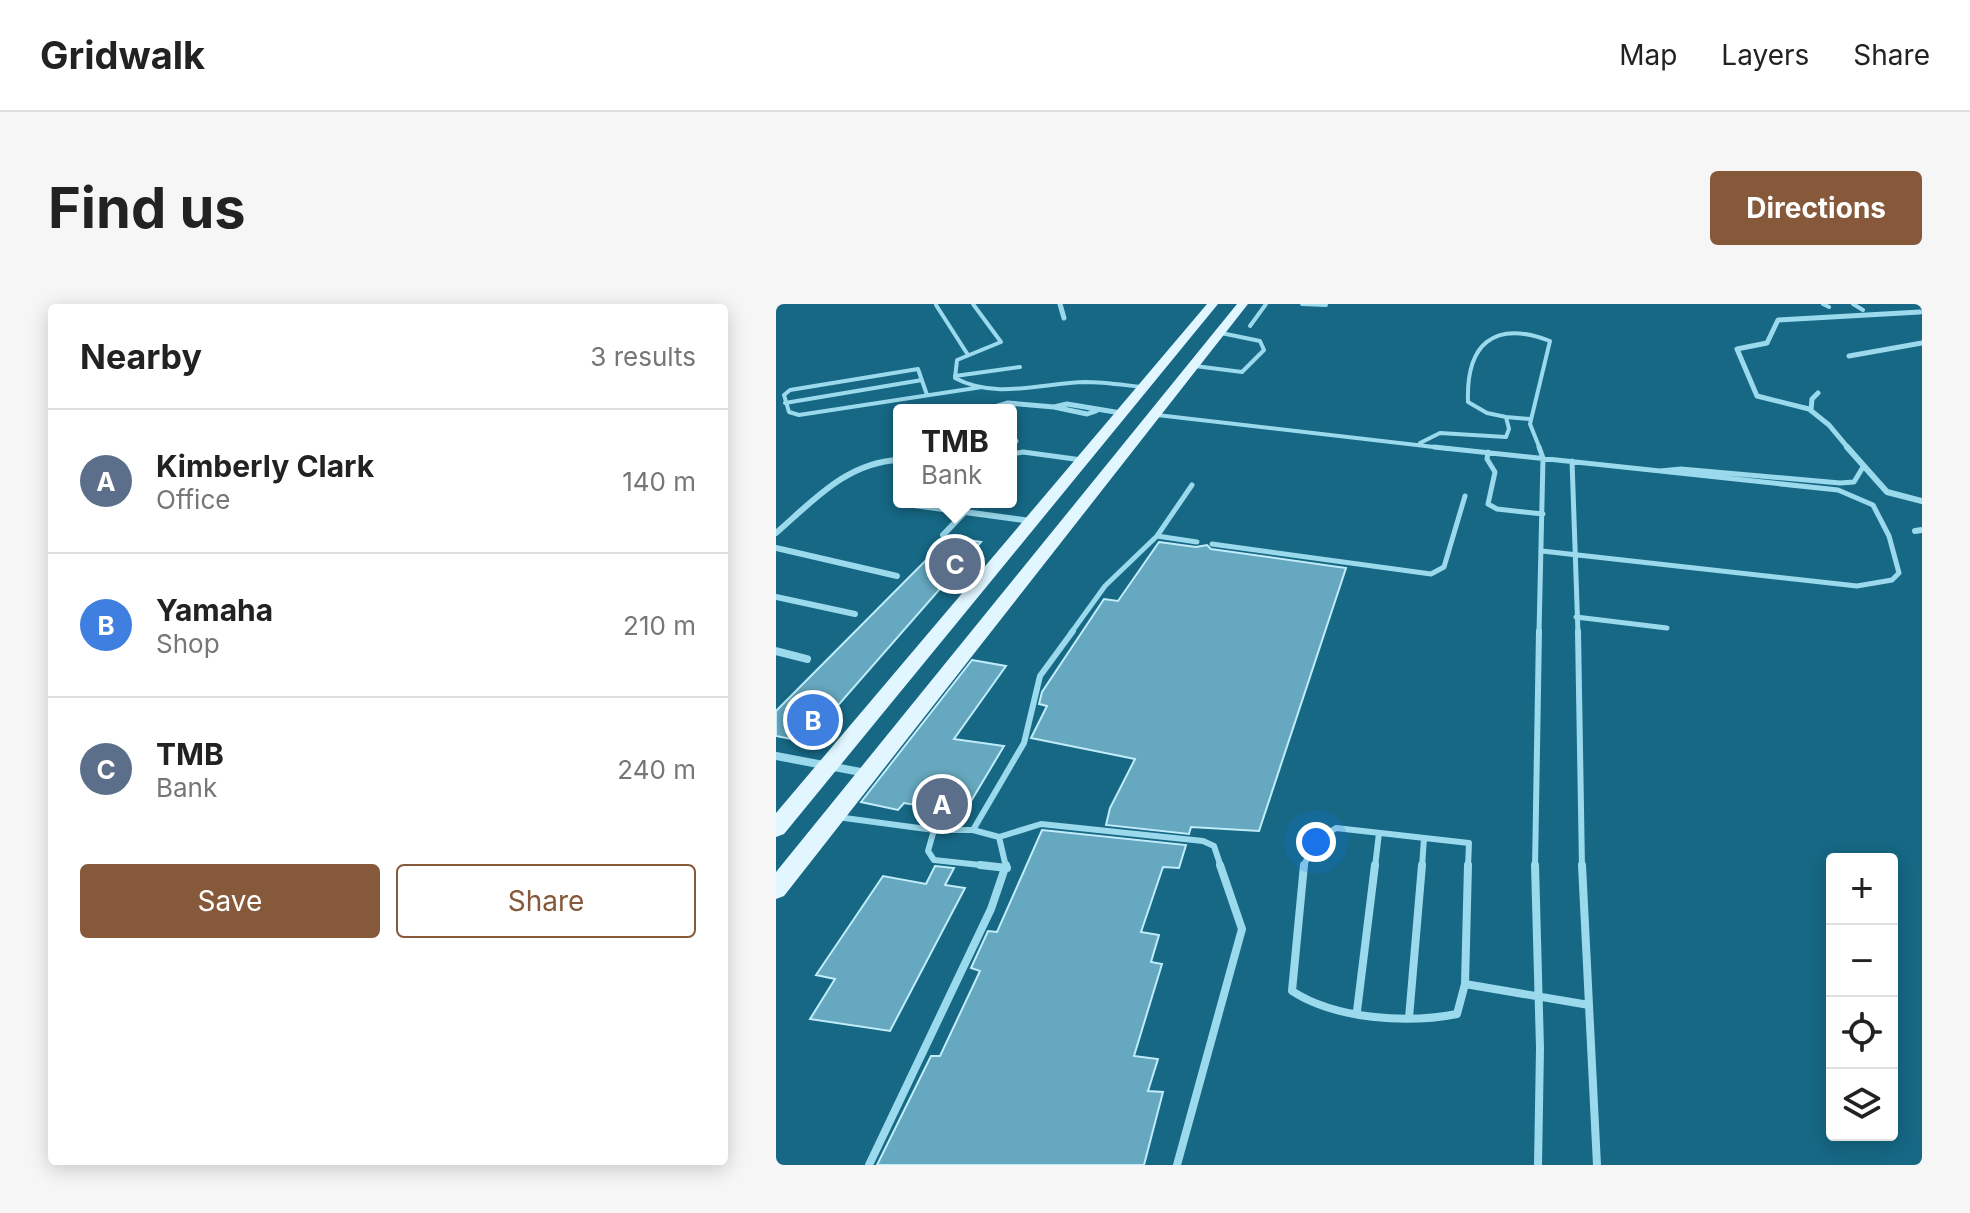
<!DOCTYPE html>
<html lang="en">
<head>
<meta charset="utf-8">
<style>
  :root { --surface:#fff; --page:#f6f6f6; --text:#222; --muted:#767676; --line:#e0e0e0; --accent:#85593a }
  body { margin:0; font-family:Inter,sans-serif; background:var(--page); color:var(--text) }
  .controls { position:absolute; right:24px; bottom:24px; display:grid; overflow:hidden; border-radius:8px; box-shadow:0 4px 20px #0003 }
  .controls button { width:72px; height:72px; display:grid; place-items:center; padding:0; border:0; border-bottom:2px solid var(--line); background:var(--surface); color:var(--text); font:40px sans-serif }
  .you { position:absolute; left:540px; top:538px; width:28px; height:28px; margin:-20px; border:6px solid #fff; border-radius:50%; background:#1a73e8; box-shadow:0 0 0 12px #1a73e833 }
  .badge { display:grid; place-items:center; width:52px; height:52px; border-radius:50%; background:var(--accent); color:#fff; font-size:26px; font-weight:700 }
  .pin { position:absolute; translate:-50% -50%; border:4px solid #fff; box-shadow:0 2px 8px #0006 }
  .popup { position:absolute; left:117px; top:100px; width:124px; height:104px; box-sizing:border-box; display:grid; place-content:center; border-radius:8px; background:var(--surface); filter:drop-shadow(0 2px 6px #0005); font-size:26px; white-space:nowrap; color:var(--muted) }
  .popup b { font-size:30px; color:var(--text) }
  .popup::after { content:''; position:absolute; left:50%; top:100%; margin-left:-16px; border:16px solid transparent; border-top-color:var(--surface) }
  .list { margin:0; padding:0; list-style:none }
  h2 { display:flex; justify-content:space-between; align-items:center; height:104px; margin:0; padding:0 32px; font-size:34px }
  h2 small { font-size:26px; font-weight:400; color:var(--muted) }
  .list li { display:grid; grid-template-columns:52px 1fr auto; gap:24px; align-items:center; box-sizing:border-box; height:144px; padding:0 32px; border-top:2px solid var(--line) }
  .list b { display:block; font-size:30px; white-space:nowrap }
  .list p { margin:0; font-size:26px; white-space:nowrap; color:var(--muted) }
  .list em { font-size:26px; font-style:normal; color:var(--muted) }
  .actions { display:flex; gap:16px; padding:24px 32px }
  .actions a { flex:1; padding:18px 0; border:2px solid var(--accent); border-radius:8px; text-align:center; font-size:28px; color:var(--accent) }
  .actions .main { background:var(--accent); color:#fff }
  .icon { flex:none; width:44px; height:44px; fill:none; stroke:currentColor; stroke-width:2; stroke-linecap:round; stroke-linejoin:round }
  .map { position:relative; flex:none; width:1146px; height:861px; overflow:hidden; border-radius:8px }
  header { display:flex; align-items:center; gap:48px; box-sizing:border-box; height:112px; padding:0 40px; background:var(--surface); border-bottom:2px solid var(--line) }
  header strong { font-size:38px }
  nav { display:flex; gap:44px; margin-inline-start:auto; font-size:28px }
  .intro { display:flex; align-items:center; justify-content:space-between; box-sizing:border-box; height:192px; padding:0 48px }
  h1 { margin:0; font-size:56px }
  .button { padding:20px 36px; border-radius:8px; background:var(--accent); color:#fff; font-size:28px; font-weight:700 }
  main { display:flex; gap:48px; padding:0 48px }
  aside { flex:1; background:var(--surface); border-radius:8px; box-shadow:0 4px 20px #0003 }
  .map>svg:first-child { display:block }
  .building { fill:#66a8bf; stroke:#c1ecfa; stroke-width:2 }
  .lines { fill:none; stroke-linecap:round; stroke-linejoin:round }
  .service-far3 { stroke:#9bd9ed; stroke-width:4 }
  .service-far2 { stroke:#9bd9ed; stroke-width:5 }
  .service-far1 { stroke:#9bd9ed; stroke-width:6 }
  .service { stroke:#9bd9ed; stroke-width:8 }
  .minor-far2 { stroke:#9bd9ed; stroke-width:5 }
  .minor-far1 { stroke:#9bd9ed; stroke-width:6 }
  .minor { stroke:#9bd9ed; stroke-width:8 }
  .primary { fill:#e2f6ff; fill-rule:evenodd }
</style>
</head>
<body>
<header>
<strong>Gridwalk</strong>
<nav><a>Map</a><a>Layers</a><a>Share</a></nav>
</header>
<div class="intro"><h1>Find us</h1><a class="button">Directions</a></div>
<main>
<aside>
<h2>Nearby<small>3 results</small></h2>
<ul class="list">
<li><span class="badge" style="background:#5c6f8a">A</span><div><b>Kimberly Clark</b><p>Office</p></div><em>140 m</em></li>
<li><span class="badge" style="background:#3f7fe0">B</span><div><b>Yamaha</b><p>Shop</p></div><em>210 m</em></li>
<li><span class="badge" style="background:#5c6f8a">C</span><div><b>TMB</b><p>Bank</p></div><em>240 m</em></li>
</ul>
<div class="actions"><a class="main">Save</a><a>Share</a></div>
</aside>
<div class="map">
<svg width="1146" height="861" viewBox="0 0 1146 861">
  <rect width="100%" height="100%" fill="#166885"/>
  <!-- building -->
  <path class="building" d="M173,233L205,238L30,438L0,432V407Z
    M383,238L420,243L431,241L435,245L570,264L483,527L415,523L413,530L330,521L334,504L359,455L255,434L271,402L263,400L266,388L328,295L342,297Z
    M196,356L230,362L178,435L228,442L188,509L128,499L122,506L85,498Z
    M266,526L410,541L403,564L387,563L365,628L383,631L375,658L386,660L358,752L382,755L372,787L387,788L368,861H101L155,752H164L204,667L195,664L212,627L221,628Z
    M159,562L178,564L169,581L189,584L114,727L34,715L59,675L40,671L107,572L150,580Z"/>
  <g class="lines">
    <!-- service-far3 -->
    <path class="service-far3" d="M197,0L225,38L181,56L179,74C219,96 267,79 309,78C328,78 347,81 366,83
      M526,0L550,1
      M1047,0L1053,3
      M1077,0L1087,6
      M160,1L192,51
      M474,22L490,0
      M419,62L466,68L488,46L484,37L445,29
      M179,72L244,63
      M151,91L142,65L14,86L8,91L13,108L23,111L206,83
      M9,99L146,76
      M381,111L675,145
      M730,113L754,115
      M644,139L664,129L730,133L733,125L730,113L711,109L692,98C690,41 717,15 774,37L754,120L764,145"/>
    <!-- service-far2 -->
    <path class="service-far2" d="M658,143L1062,186L1097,201L1113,232L1123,269L1116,276L1081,282L766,247
      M763,143L767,154L763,329
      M712,148L711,155L719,168L712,200L721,205L767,210
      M235,150L247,148L306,156
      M796,157L802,329
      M884,167L905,165L1064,179L1078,178L1087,163
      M381,232L421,238
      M436,240L655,270L668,263L689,192
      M800,313L891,324
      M295,329L329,282L381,232L416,181"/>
    <!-- service-far1 -->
    <path class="service-far1" d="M802,327L806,563
      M61,513L158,526H197L223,533L230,563
      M158,526L152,547L158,556L223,563
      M197,526L248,439L264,372L297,327
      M223,533L265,520L427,537L438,542L445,563
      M527,563L540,537L560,524L693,539L692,563
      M599,563L603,529
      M646,563L648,534
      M759,563L763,327"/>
    <!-- service -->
    <path class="service" d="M204,561L231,564
      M528,561L516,687C559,715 631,720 681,710L689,680L692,561
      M759,561L764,744L762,861
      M806,561L821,861
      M689,680L813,701
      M581,707L599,561
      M633,714L646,561
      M93,861L215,605L230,561
      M401,861L466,625L444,561"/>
    <!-- minor-far2 -->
    <path class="minor-far2" d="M284,0L288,14
      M1073,52L1146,39
      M209,106L232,99L278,103
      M1035,106L1036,95L1042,89
      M320,107L311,110L278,103L291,100L345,109
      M235,137H240
      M1073,145L1053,121L1033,105L981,92L961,45L991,39L1002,16L1144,8"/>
    <!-- minor-far1 -->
    <path class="minor-far1" d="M1071,143L1111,188L1146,197
      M123,199L255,217
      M1139,227L1146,226
      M0,229C37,197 71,158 123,156
      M167,231L188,209
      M0,244L121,272
      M0,293L79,310"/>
    <!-- minor -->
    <path class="minor" d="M0,347L31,355
      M0,452L90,469"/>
    <!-- primary -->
    <path class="primary" d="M431,0H442L8,530L0,533V509Z
      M461,0H472L8,592L0,595V568Z"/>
  </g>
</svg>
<div class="controls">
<button>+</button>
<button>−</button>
<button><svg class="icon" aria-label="locate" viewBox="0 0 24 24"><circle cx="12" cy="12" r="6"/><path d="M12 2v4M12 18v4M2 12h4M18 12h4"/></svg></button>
<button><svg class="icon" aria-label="layers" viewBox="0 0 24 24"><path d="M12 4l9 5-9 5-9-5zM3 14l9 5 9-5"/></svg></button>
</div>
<div class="you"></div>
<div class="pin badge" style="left:166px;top:500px;background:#5c6f8a">A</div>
<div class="pin badge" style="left:37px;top:416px;background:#3f7fe0">B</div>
<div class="pin badge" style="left:179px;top:260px;background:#5c6f8a">C</div>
<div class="popup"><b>TMB</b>Bank</div>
</div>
</main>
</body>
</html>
